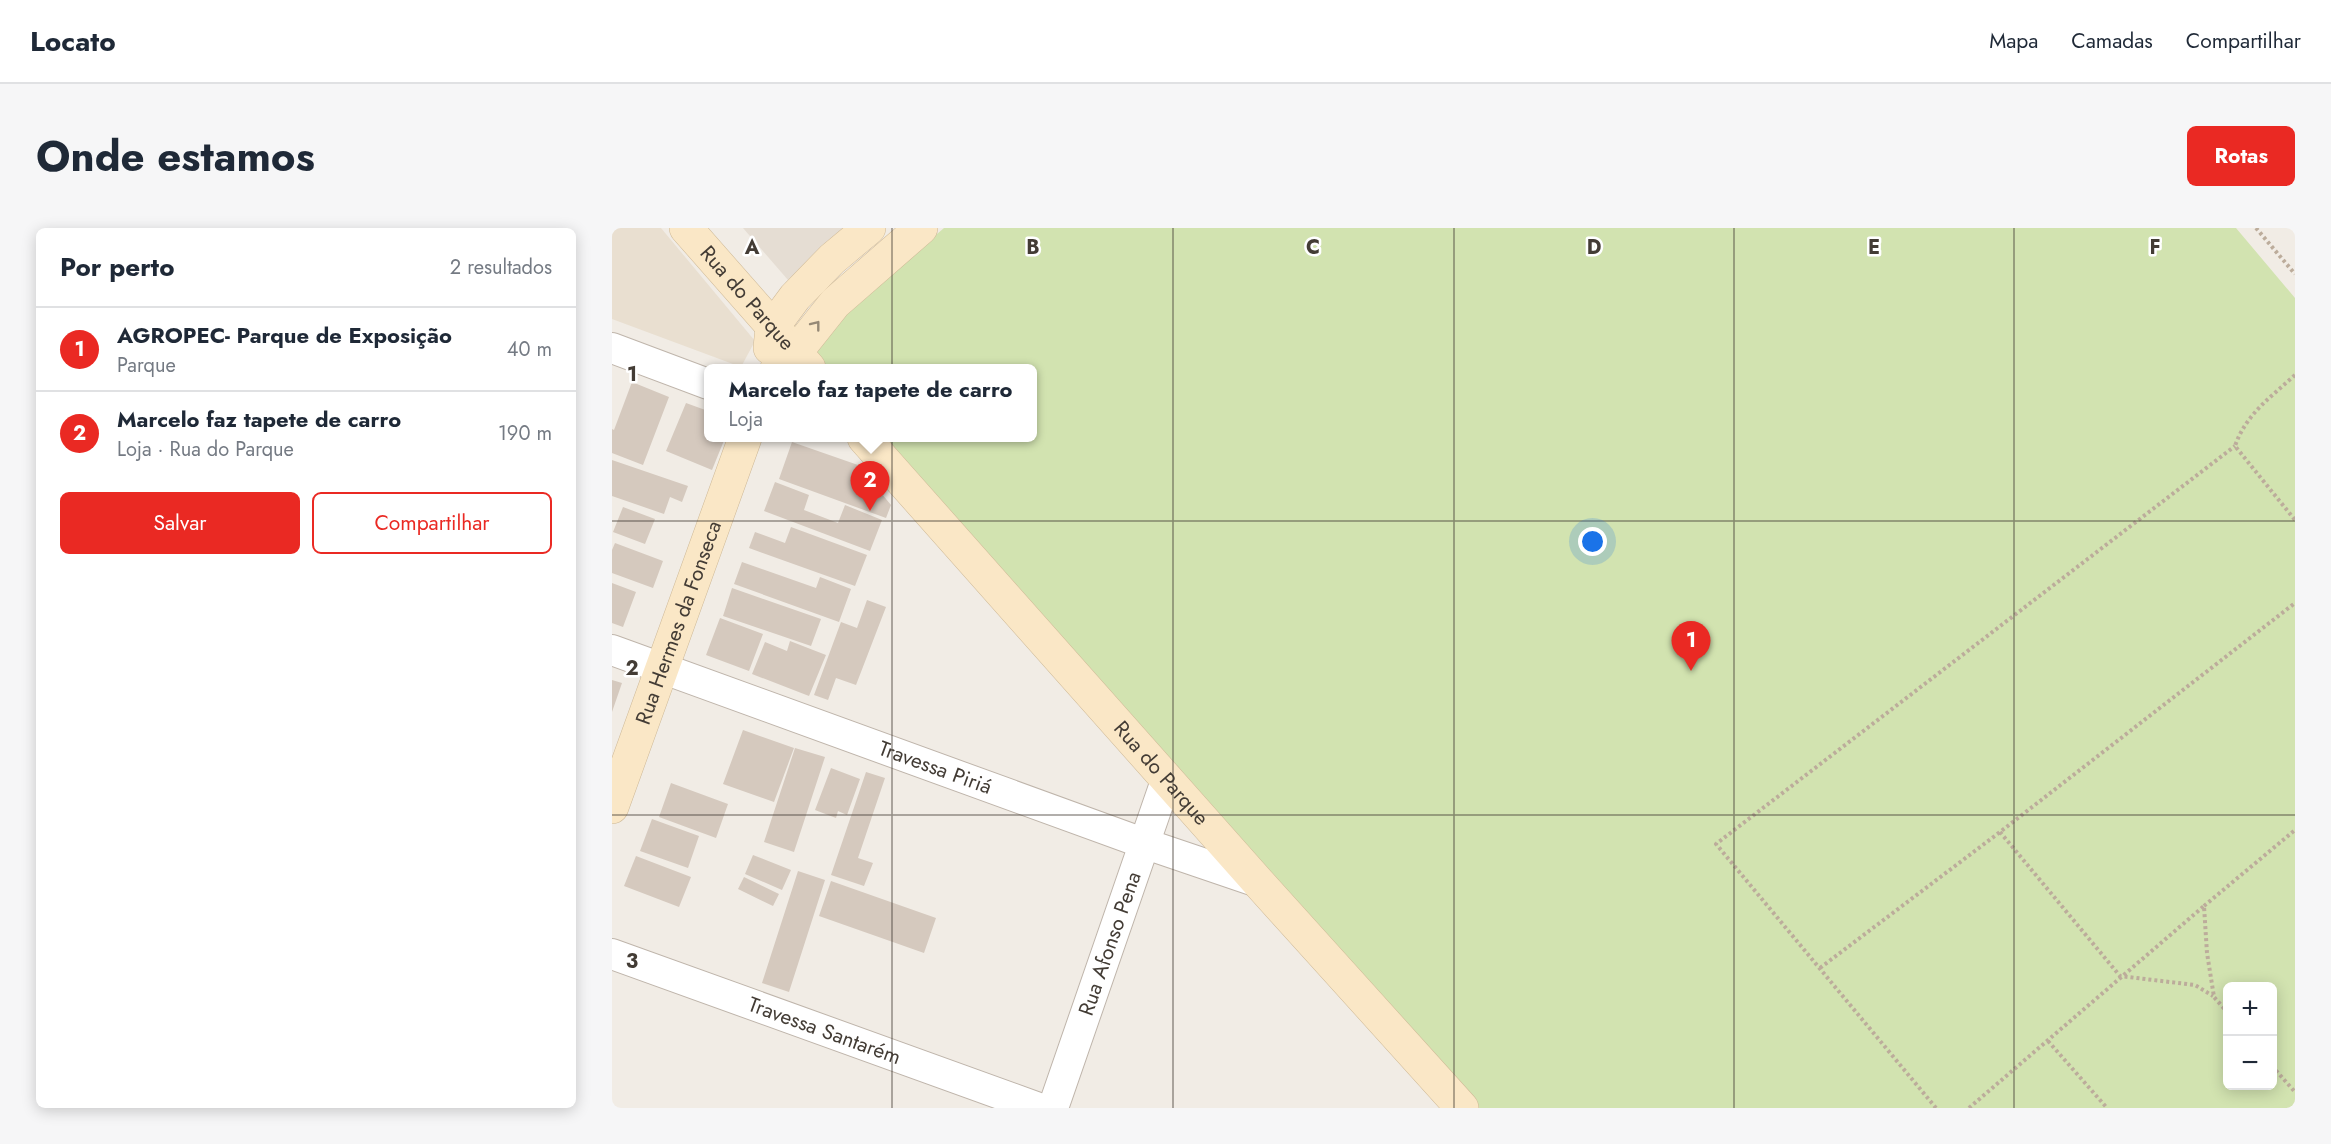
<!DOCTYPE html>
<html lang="pt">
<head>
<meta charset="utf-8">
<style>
  :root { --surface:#fff; --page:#f6f6f7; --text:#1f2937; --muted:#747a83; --line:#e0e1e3; --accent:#ea2923 }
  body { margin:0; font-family:Jost,sans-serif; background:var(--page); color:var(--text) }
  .controls { position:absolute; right:18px; bottom:18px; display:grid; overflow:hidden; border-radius:9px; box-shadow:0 3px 15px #0003 }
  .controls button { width:54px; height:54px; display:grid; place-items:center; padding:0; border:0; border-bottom:2px solid var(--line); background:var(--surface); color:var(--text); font:30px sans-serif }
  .you { position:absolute; left:981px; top:314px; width:21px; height:21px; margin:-15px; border:4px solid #fff; border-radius:50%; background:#1a73e8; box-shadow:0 0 0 9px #1a73e833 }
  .badge { display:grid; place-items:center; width:39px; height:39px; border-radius:50%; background:var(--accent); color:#fff; font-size:20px; font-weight:700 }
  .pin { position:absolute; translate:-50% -50px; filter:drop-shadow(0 2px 3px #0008) }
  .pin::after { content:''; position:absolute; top:32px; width:21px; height:18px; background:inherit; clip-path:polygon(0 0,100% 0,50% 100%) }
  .popup { position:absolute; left:92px; top:136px; width:333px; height:78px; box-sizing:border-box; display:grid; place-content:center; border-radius:9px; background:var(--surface); filter:drop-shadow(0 2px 4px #0005); font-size:20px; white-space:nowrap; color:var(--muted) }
  .popup b { font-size:22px; color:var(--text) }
  .popup::after { content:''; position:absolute; left:50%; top:100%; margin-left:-12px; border:12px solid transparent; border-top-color:var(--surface) }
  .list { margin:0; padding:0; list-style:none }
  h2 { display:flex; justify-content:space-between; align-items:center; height:78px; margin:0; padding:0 24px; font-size:26px }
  h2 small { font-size:20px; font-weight:400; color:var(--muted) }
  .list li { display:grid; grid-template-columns:39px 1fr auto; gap:18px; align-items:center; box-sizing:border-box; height:84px; padding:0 24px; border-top:2px solid var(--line) }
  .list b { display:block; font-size:22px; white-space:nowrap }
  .list p { margin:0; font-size:20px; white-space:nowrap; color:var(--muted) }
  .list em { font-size:20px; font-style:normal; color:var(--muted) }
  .actions { display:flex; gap:12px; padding:18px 24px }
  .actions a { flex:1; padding:14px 0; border:2px solid var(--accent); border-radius:9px; text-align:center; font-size:21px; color:var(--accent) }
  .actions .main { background:var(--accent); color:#fff }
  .map { position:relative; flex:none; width:1683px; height:880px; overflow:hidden; border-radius:9px }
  header { display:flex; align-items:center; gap:36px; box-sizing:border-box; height:84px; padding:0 30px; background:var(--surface); border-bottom:2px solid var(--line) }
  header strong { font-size:28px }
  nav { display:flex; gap:33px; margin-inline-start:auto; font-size:21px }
  .intro { display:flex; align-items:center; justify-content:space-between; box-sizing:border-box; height:144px; padding:0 36px }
  h1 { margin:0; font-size:42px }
  .button { padding:15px 27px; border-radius:9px; background:var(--accent); color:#fff; font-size:21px; font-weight:700 }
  main { display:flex; gap:36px; padding:0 36px }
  aside { flex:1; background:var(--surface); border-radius:9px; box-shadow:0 3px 15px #0003 }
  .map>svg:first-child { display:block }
  .residential { fill:#e5ddd3 }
  .education { fill:#e9dfd0 }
  .green { fill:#d2e3b0; fill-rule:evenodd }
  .building { fill:#d5c9be }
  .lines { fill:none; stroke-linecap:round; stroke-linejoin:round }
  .street-casing { stroke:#bfb5ab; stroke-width:32 }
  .secondary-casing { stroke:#ceb997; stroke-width:34 }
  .path { stroke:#bcac9b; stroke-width:4; stroke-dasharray:3 3; stroke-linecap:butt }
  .street { stroke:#fff; stroke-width:30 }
  .secondary { stroke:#fae7c6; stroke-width:33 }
  .oneway { stroke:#958976 }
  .grid { fill:none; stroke:#433c35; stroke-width:1.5; stroke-opacity:0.55 }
  .labels { text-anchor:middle; stroke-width:5; stroke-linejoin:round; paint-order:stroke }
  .street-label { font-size:21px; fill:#433c35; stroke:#fff }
  .grid-label { font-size:20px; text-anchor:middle; font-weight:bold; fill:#433c35; stroke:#fff; stroke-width:5; stroke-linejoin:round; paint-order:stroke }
</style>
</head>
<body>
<header>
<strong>Locato</strong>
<nav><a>Mapa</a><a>Camadas</a><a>Compartilhar</a></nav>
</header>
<div class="intro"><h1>Onde estamos</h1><a class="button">Rotas</a></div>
<main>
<aside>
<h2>Por perto<small>2 resultados</small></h2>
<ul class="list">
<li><span class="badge">1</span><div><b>AGROPEC- Parque de Exposição</b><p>Parque</p></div><em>40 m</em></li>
<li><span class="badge">2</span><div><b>Marcelo faz tapete de carro</b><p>Loja · Rua do Parque</p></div><em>190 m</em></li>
</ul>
<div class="actions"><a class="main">Salvar</a><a>Compartilhar</a></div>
</aside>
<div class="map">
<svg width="1683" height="880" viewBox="0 0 1683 880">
  <rect width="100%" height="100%" fill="#f1ece5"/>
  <!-- residential -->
  <path class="residential" d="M131,0H237L176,52Z"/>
  <!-- education -->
  <path class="education" d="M0,0H49L143,113L129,139L0,91Z"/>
  <!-- green -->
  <path class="green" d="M332,0H1624L1683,70V880H861L267,210H420V140H206L202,111ZM1616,758H1660V858H1616Z"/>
  <!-- building -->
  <path class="building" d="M20,154L57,169L31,237L0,225V201L2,202Z
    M74,175L96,183V210H113L100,242L54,223Z
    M180,214L246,237L279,277L274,290L167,251Z
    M0,232L76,258L70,274L58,269L52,286L0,268Z
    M163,254L197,267L192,282L226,295L233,277L270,292L258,323L152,283Z
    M11,279L43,291L33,316L1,304Z
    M179,299L255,327L243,358L137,320L143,304L173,315Z
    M3,315L51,333L41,360L0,345V322Z
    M130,334L204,360L208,349L239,361L227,394L122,356Z
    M0,355L24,364L11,399L0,395Z
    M120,360L209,391L199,418L111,388Z
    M255,372L274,379L244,457L224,450L216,472L202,467L229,394L245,400Z
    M108,390L151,406L137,443L94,427Z
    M178,413L214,427L197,468L140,446L153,414L175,423Z
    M0,452L10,455L0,484Z
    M131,502L182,520L162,574L111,556Z
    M183,520L213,529L182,624L152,614Z
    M219,540L248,551L235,587L226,583L224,590L203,582Z
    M254,544L273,550L246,630L261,635L252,658L219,647Z
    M59,555L116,576L104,610L47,589Z
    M40,591L87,608L76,640L28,623Z
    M141,627L179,642L170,662L133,646Z
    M24,628L79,649L67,679L12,658Z
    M186,643L213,652L177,764L150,755Z
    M132,649L167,666L161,678L126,661Z
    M219,653L324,690L312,725L207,688Z"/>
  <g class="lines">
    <defs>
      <g id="street">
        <path d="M0,120L96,156"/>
        <path id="s1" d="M0,422L531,615L646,654"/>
        <path id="s2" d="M0,726L427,880"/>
        <path id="s3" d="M441,880L555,550"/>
      </g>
      <g id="secondary">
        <path id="s4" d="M74,0L197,140"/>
        <path d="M158,120L160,100L183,69L220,31L257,0"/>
        <path d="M165,140L184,124L223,75L309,0"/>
        <path id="s5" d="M252,210L646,654L850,880"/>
        <path id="s6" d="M0,579L133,210"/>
      </g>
    </defs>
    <!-- street casing -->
    <use href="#street" class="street-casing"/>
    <!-- secondary casing -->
    <use href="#secondary" class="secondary-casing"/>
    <!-- path -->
    <path class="path" d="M1644,0L1683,46
      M1683,147C1659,169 1634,186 1623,218L1683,292
      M1388,604L1508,748L1583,757L1601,768
      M1592,678L1683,602
      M1208,740L1388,604L1683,375
      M1436,813L1495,880
      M1660,838L1683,864
      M1324,880L1104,616L1623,218
      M1357,880L1592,678L1595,725L1602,769L1616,785"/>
    <!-- street -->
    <use href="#street" class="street"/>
    <!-- secondary -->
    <use href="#secondary" class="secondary"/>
  </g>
  <!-- one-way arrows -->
  <defs><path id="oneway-chevron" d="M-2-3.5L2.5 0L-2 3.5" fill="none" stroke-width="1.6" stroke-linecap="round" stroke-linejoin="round" transform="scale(1.5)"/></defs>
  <use class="oneway" href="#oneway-chevron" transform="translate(204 97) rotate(-52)"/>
  <!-- grid -->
  <path class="grid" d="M280,0V880M561,0V880M842,0V880M1122,0V880M1402,0V880M0,293H1683M0,587H1683"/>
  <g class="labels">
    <!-- street labels -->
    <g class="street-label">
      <text dy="7" stroke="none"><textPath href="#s4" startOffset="93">Rua do Parque</textPath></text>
      <text dy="7" stroke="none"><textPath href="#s6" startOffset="196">Rua Hermes da Fonseca</textPath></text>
      <text dy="7" stroke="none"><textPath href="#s1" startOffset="344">Travessa Piriá</textPath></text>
      <text dy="7" stroke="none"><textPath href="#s5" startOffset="448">Rua do Parque</textPath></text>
      <text dy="7" stroke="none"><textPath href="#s3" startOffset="174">Rua Afonso Pena</textPath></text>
      <text dy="7" stroke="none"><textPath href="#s2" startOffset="226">Travessa Santarém</textPath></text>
    </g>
  </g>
  <g class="grid-label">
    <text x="140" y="26">A</text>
    <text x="421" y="26">B</text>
    <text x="701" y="26">C</text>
    <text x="982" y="26">D</text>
    <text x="1262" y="26">E</text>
    <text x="1543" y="26">F</text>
    <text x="20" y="153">1</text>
    <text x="20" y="447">2</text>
    <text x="20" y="740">3</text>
  </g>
</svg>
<div class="controls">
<button>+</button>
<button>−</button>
</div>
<div class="you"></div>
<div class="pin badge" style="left:1079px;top:443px">1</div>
<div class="pin badge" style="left:258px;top:283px">2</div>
<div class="popup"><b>Marcelo faz tapete de carro</b>Loja</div>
</div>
</main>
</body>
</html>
